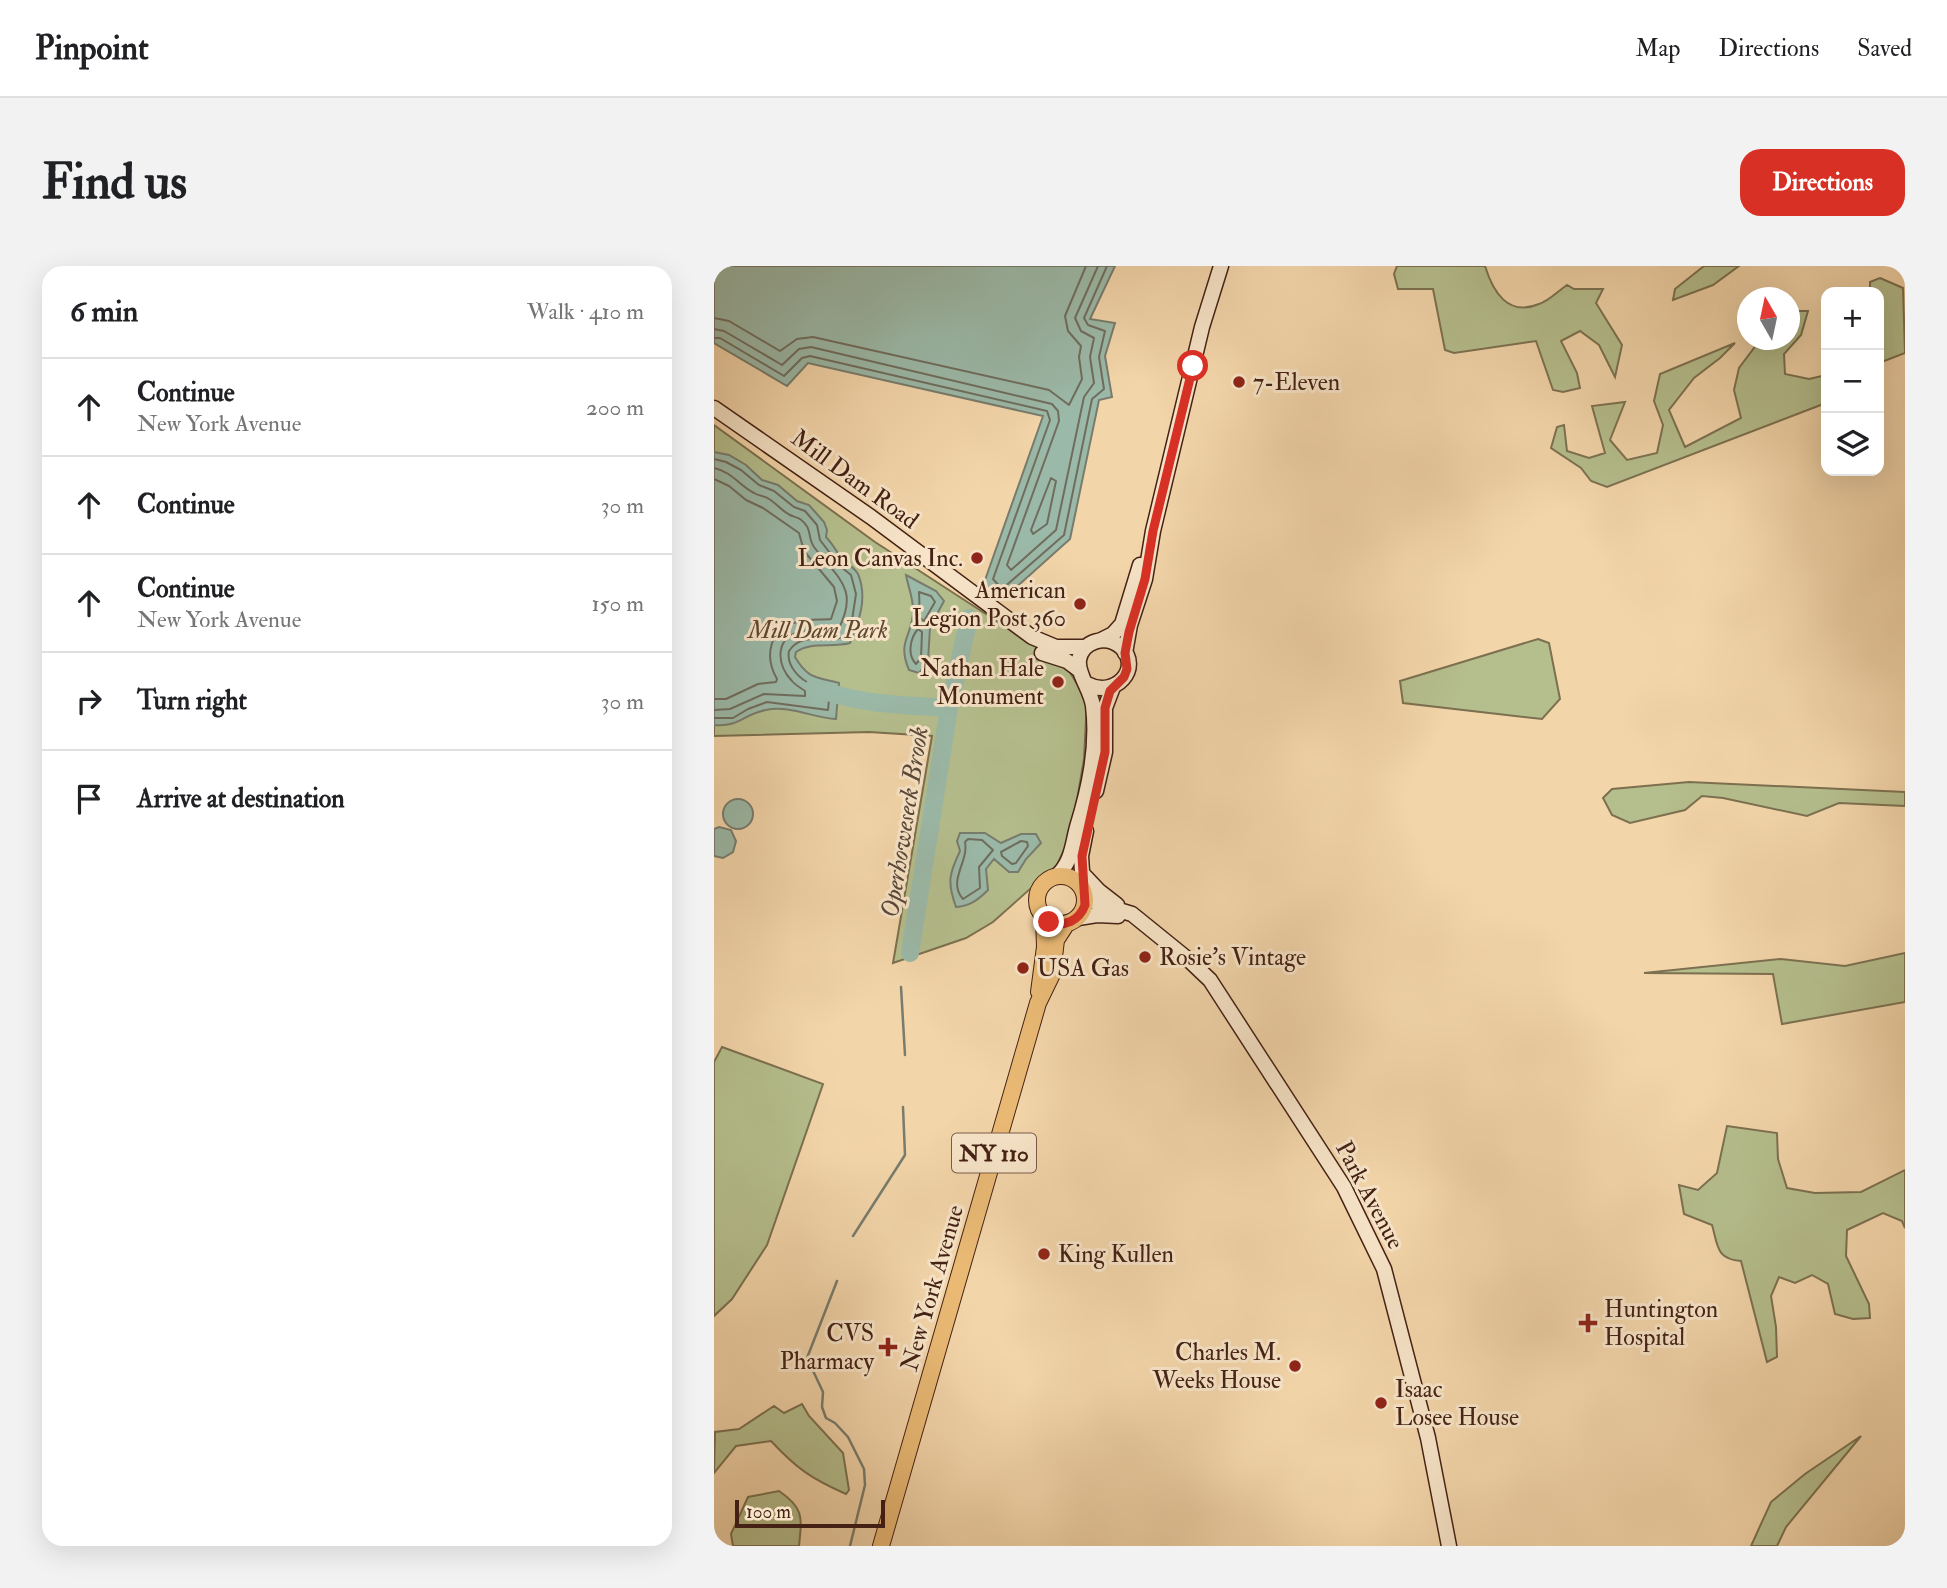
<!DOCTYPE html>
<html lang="en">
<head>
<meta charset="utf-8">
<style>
  :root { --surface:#fff; --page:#f2f2f2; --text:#202124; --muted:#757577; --line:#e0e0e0; --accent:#d93025 }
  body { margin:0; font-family:"IM FELL Double Pica",serif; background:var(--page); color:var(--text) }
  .controls { position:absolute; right:21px; top:21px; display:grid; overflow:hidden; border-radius:14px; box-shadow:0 7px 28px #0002 }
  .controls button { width:63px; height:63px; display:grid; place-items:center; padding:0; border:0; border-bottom:2px solid var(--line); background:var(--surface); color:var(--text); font:35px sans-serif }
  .compass { position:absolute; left:1023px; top:21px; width:63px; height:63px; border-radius:50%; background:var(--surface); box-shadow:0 7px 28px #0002; rotate:351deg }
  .scale { position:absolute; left:21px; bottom:18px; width:150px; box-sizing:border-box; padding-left:7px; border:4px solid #442114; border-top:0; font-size:19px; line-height:24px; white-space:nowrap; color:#442114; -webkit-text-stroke:5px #f7e4c8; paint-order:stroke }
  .stop { position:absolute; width:21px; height:21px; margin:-16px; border:5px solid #d93025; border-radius:50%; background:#fff }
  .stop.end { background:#d93025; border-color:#fff; box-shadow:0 2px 7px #0008 }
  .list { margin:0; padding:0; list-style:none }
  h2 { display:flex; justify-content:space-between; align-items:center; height:91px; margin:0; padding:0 28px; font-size:30px }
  h2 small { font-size:23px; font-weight:400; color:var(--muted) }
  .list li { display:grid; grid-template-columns:46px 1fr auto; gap:21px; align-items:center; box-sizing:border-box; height:98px; padding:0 28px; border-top:2px solid var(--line) }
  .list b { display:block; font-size:26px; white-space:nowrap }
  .list p { margin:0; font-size:23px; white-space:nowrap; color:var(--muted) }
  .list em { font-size:23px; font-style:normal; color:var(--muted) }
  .icon { flex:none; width:38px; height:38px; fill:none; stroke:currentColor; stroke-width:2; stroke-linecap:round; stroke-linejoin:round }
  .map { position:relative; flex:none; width:1191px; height:1280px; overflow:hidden; border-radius:21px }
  header { display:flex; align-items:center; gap:42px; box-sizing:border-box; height:98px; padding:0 35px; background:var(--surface); border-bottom:2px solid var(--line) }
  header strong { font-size:33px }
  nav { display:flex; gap:38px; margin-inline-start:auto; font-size:24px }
  .intro { display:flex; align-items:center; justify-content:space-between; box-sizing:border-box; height:168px; padding:0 42px }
  h1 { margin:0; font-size:49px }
  .button { padding:18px 32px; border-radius:21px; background:var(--accent); color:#fff; font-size:24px; font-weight:700 }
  main { display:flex; gap:42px; padding:0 42px }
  aside { flex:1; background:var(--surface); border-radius:21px; box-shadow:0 7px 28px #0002 }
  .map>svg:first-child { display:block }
  .green { fill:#b5be8d; stroke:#7c7050; stroke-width:2 }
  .water { fill:#9bb9a8; stroke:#787c6d; stroke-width:2 }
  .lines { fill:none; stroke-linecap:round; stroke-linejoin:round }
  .shore { stroke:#706d5e; stroke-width:2 }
  .stream { stroke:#787c6d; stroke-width:2.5 }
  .river { stroke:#9bb9a8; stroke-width:18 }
  .secondary-casing { stroke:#442114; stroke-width:17 }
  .primary-casing { stroke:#442114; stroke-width:18 }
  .secondary { stroke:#f7e4c8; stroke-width:14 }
  .primary { stroke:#eaba75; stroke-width:16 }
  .route { stroke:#d93025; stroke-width:9 }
  .poi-dot { fill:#8f2418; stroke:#f7e4c8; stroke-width:2.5 }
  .labels { text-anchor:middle; stroke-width:6; stroke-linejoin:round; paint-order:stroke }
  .shield { fill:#f7e4c8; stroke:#7a5c4a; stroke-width:2 }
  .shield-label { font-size:23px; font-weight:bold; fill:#442114 }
  .poi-label { font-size:24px; fill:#442114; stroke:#f7e4c8; text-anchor:start }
  .street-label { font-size:24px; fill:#442114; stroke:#f7e4c8 }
  .park-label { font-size:24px; font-style:italic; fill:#604832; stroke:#f7e4c8 }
  .water-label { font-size:26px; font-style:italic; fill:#5a4739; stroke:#f7e4c8 }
</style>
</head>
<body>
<header>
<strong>Pinpoint</strong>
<nav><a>Map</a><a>Directions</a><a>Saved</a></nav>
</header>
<div class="intro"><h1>Find us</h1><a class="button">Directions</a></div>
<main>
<aside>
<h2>6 min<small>Walk · 410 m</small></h2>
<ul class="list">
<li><svg class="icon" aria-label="ahead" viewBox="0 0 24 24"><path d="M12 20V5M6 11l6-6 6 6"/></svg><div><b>Continue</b><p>New York Avenue</p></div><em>200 m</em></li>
<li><svg class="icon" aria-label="ahead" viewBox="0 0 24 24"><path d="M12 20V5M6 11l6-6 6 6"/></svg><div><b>Continue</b></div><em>30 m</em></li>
<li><svg class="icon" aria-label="ahead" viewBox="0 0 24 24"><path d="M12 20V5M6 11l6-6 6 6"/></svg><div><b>Continue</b><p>New York Avenue</p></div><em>150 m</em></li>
<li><svg class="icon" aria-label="right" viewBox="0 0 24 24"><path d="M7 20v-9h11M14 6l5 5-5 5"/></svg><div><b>Turn right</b></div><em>30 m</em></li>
<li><svg class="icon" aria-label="arrive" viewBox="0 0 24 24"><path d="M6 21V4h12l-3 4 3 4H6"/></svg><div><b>Arrive at destination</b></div></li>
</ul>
</aside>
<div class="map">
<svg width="1191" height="1280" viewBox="0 0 1191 1280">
  <rect width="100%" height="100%" fill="#f3d5aa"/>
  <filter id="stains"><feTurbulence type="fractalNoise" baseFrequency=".00286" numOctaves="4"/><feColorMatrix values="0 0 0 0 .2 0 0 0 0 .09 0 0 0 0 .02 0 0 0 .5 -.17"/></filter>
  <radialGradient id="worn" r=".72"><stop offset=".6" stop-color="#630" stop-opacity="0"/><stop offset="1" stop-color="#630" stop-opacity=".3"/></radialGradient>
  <!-- green -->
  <path class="green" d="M683,0H771C779,26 794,51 825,38C835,35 844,25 853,19L860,23H889L882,37L908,79L901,111L885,79L866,65L847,75L863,107L866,122L849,126L839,124L822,75L740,87L731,84L719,23H684L680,8Z
    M990,0H1025L999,19L959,34L961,23Z
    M1166,12L1189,22L1191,87L1165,97V26H1156V16Z
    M1076,45H1094L1087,69L1070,88L1071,108L1095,113L1112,109V137L893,221L877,215L867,202L837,182L843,161L850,159L853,185L875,192L891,187L878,140L911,136L896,174L913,194L943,187L949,159L940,135L946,108L1021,77L1006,92L980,112L955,144L971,181L1027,152L1020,124L1025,102L1046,74H1076Z
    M0,159L161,276L352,400L373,434L370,493L357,569L343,599L279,656L252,672L179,697L218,470L155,466L0,470Z
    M824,373L835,377L846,433L828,453L689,437L686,415Z
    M975,516L1191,526V540L1125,537L1093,550L1009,532L988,530L971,544L916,557L898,549L889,532L898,523Z
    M1191,687V736L1068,758L1059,708L930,707L1067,693L1131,700Z
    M8,781L109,818L53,979L18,1033L0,1050V796Z
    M1013,860L1063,867L1064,893L1073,922L1101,927L1147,926L1191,904V962L1188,955L1169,947L1133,964L1132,990L1155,1038L1156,1052L1139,1053L1121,1048L1114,1018L1098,1009L1081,1017L1065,1011L1057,1030L1062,1061L1063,1091L1053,1096L1027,995C1002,993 1004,980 998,959L970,948L965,919L984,924L1003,907Z
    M88,1138L95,1150L129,1187L135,1224L132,1228C98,1213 83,1203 57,1175L22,1180L0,1207L1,1166L25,1163L60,1140L70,1147Z
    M1147,1170L1072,1261L1063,1280H1037L1057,1236L1091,1208Z
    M65,1225C90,1242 88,1251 85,1280H19L17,1268L34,1231Z"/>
  <!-- water -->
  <path class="water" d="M0,0H401L376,53L401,57L391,90L398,131L385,134L356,273L288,334L270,317L329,150L94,97L73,120L0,77Z
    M0,186L15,189L32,199L48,214L64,219L83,235L95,239L110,256L113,264L112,271C119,278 122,286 129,293C133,298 141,302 144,308C154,332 145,355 136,377C118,382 97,375 82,386L81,391C94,413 102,411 125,417L122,453C100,452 75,439 52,444C29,448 27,461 0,459Z
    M192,309L222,325L230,335L216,361L214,396L205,407L195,404C182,374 200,369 199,343C199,332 194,320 192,309Z
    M9 548a15 15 0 1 1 30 0a15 15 0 1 1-30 0Z
    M5,561L17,564L22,575L19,586L9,592L0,590V563Z
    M246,567H271L287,577L307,568H322L327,577L312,593L304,606H295L280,593L272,603L274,624C264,634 256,640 242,641C233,616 235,608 246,585L243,575Z"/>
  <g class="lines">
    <!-- shore -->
    <path class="shore" d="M0,52L15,55L66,85L83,73L99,71L335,124L355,139L368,113L365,91L367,80L354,65L351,50L372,0
      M0,63L10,65L68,99L85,83L97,81L338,138L344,145L345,155L293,299L297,304L342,264L370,131L380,117L376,91L380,72L367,65L361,52L384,0
      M0,72H6L70,110L88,92L96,90L333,145L336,154L279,313L288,323L350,269L378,133L390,123L385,91L391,65L374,59L370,52L393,0
      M0,193L12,196L27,204L45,219L60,225L80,241L91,245L103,259L106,274L126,300L137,309L142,328L138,354L130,371C112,377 88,365 75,385C72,400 86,414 99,419C104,422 111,421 116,423L114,444L53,436L34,443L19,452H0
      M0,202C18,206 25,219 40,227C45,230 51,230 55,233C63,238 68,245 76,249C78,250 85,252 86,253C99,262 93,271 100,281C123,312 146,322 124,364C111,366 98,362 85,366C60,373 63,400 78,415C81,419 87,422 91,425V430L50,428L16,443L0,444
      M337,212L342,215L333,258L319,268L317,264Z
      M0,213L15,220L32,234L49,242L85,267L90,285L120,321L123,335L117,353C106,354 95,353 83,356C55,362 50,391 63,413L62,416L44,418L12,433H0
      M205,326L217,330L221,336L210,355L206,352Z
      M204,363L208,366L207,392L202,398C193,389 196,372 204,363Z
      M254,573L268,574L279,584L265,601L266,622L249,633C233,615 255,596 251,576Z
      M307,575L313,576L314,580L302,597L298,598L288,590L287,586Z"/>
    <!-- stream -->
    <path class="stream" d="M187,721L191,789
      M139,970L191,889L189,841
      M123,1015L93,1092L109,1126L108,1141L112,1152L121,1157L134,1171L150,1203L151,1219L136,1280"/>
    <!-- river -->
    <path class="river" d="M100,421C144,439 189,439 235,442
      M196,687L235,442L255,352"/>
    <defs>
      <path id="secondary" d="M0,142L157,251L318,371L342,381H371
        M387,374L399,368L408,358L426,299
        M328,387L353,395L365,404
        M411,387L416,359L431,313L439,265L488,61L507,0
        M382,525L391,486V442L399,421
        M368,607L385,625L403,639
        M343,610C358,595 358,580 363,561C375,522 384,481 379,440C377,424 363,408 365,394C368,375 392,368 407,381C429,402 401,433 373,418
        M369,621L367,590L372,565
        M371,630L385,638L418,648L476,695L496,714L630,921L670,1003L714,1172L735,1280
        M364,652L383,649L404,650"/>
      <path id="primary" d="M323 634a24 24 0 1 1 48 0a24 24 0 1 1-48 0Z
        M325,726L331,681L330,652
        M167,1280L324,737L338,708L342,674L353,657"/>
    </defs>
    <!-- secondary casing -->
    <use href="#secondary" class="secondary-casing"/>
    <!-- primary casing -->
    <use href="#primary" class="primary-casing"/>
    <!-- secondary -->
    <use href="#secondary" class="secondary"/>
    <!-- primary -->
    <use href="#primary" class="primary"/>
  </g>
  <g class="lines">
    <!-- route -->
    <path class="route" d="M335,656C351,661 365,655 371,639L368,590L391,486V442L396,425L410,411L413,403L411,387L415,366L431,313L439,265L479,100"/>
  </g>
  <!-- markers -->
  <g class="poi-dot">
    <circle cx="525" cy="116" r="7"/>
    <circle cx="263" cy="292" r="7"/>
    <circle cx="366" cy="338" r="7"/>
    <circle cx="344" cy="416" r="7"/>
    <circle cx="431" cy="691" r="7"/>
    <circle cx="309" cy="702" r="7"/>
    <circle cx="330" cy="988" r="7"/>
    <path d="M870.5 1046.5h7v7h7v7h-7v7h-7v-7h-7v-7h7z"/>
    <path d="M170.5 1070.5h7v7h7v7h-7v7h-7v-7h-7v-7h7z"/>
    <circle cx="581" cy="1100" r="7"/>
    <circle cx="667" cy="1137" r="7"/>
  </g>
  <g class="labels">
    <!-- shield labels -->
    <rect class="shield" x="238" y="867.5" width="84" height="39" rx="5"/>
    <g class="shield-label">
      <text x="280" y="895">NY 110</text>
    </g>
    <!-- poi labels -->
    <g class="poi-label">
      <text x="539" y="124">7-Eleven</text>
      <text x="249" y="300" text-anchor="end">Leon Canvas Inc.</text>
      <text x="352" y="332" text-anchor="end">American<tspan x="352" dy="28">Legion Post 360</tspan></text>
      <text x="330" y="410" text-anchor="end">Nathan Hale<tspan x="330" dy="28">Monument</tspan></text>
      <text x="445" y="699">Rosie's Vintage</text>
      <text x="323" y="710">USA Gas</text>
      <text x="344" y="996">King Kullen</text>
      <text x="890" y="1051">Huntington<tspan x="890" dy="28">Hospital</tspan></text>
      <text x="160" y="1075" text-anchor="end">CVS<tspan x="160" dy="28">Pharmacy</tspan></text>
      <text x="567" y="1094" text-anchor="end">Charles M.<tspan x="567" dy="28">Weeks House</tspan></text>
      <text x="681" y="1131">Isaac<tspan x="681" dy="28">Losee House</tspan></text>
    </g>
    <!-- street labels -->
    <g class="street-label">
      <text transform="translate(141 213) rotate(36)" y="8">Mill Dam Road</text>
      <text transform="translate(656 929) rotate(62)" y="8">Park Avenue</text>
      <text transform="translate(218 1022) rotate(-74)" y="8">New York Avenue</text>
    </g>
    <!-- park labels -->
    <g class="park-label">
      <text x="104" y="372">Mill Dam Park</text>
    </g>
    <!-- water labels -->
    <g class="water-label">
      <text transform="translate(190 556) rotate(-81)" y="9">Operhoweseck Brook</text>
    </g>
  </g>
  <rect width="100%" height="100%" filter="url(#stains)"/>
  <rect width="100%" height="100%" fill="url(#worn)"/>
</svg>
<div class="controls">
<button>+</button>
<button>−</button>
<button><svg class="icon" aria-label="layers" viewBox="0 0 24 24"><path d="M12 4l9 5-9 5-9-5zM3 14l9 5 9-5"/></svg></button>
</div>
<svg class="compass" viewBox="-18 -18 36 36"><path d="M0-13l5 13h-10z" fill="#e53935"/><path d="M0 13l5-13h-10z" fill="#757577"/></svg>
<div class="scale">100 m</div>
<div class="stop" style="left:479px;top:100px"></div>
<div class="stop end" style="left:335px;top:656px"></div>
</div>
</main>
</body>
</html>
